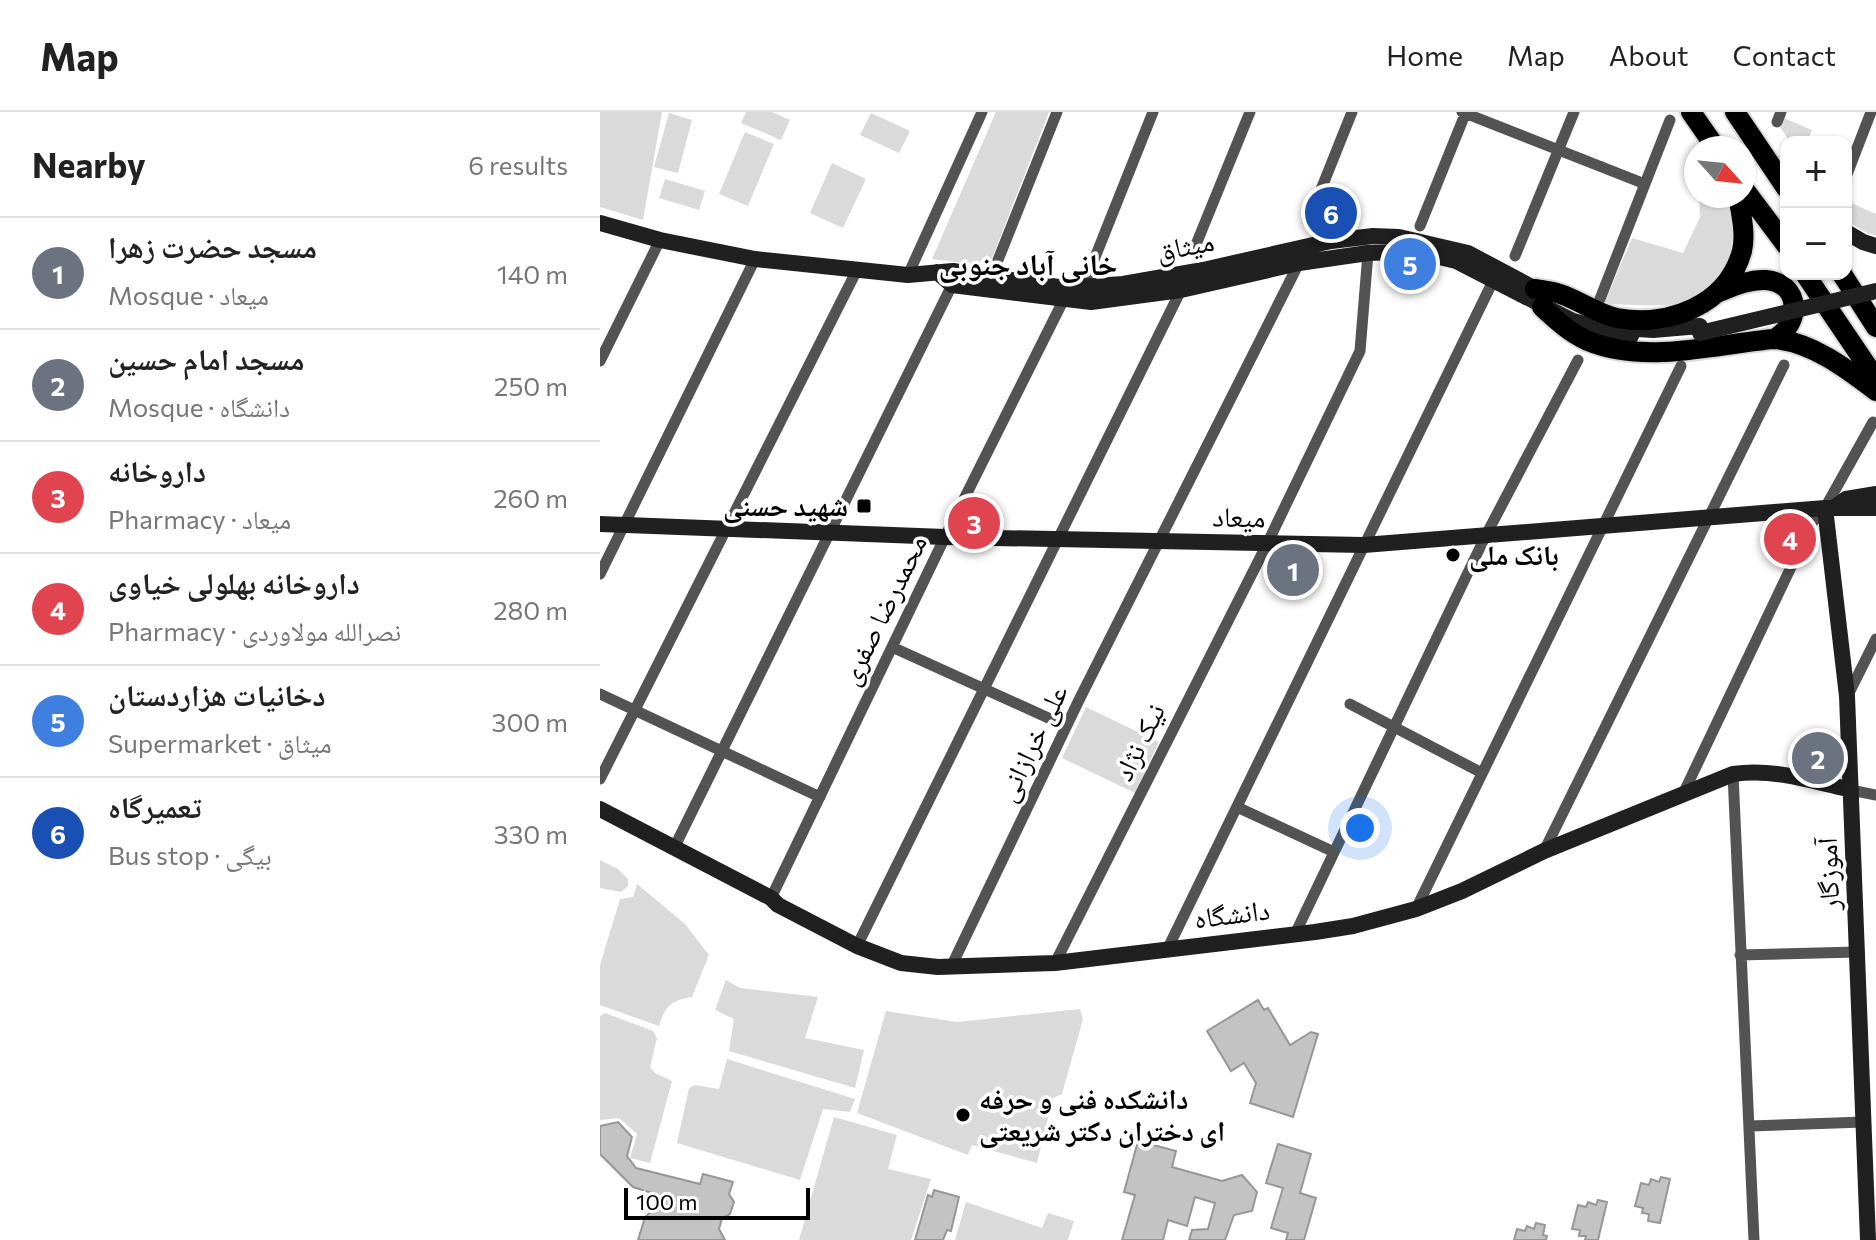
<!DOCTYPE html>
<html lang="en">
<head>
<meta charset="utf-8">
<style>
  :root { --surface:#fff; --page:#f2f2f2; --text:#222; --muted:#767676; --line:#e0e0e0; --accent:#1a73e8 }
  body { margin:0; font-family:Commissioner,"Noto Naskh Arabic",sans-serif; background:var(--page); color:var(--text) }
  .controls { position:absolute; right:24px; top:24px; display:grid; overflow:hidden; border-radius:16px; box-shadow:0 2px 6px #0004 }
  .controls button { width:72px; height:72px; display:grid; place-items:center; padding:0; border:0; border-bottom:2px solid var(--line); background:var(--surface); color:var(--text); font:40px sans-serif }
  .compass { position:absolute; left:1084px; top:24px; width:72px; height:72px; border-radius:50%; background:var(--surface); box-shadow:0 2px 6px #0004; rotate:117deg }
  .scale { position:absolute; left:24px; bottom:20px; width:186px; box-sizing:border-box; padding-left:8px; border:4px solid #000; border-top:0; font-size:22px; line-height:28px; white-space:nowrap; color:#000; -webkit-text-stroke:6px #fff; paint-order:stroke }
  .you { position:absolute; left:760px; top:716px; width:28px; height:28px; margin:-20px; border:6px solid #fff; border-radius:50%; background:#1a73e8; box-shadow:0 0 0 12px #1a73e833 }
  .badge { display:grid; place-items:center; width:52px; height:52px; border-radius:50%; background:var(--accent); color:#fff; font-size:26px; font-weight:700 }
  .pin { position:absolute; translate:-50% -50%; border:4px solid #fff; box-shadow:0 2px 8px #0006 }
  .list { margin:0; padding:0; list-style:none }
  h2 { display:flex; justify-content:space-between; align-items:center; height:104px; margin:0; padding:0 32px; font-size:34px }
  h2 small { font-size:26px; font-weight:400; color:var(--muted) }
  .list li { display:grid; grid-template-columns:52px 1fr auto; gap:24px; align-items:center; box-sizing:border-box; height:112px; padding:0 32px; border-top:2px solid var(--line) }
  .list b { display:block; font-size:30px; white-space:nowrap }
  .list p { margin:0; font-size:26px; white-space:nowrap; color:var(--muted) }
  .list em { font-size:26px; font-style:normal; color:var(--muted) }
  .map { position:relative; flex:none; width:1276px; height:1128px; overflow:hidden }
  header { display:flex; align-items:center; gap:48px; box-sizing:border-box; height:112px; padding:0 40px; background:var(--surface); border-bottom:2px solid var(--line) }
  header strong { font-size:38px }
  nav { display:flex; gap:44px; margin-inline-start:auto; font-size:28px }
  main { display:flex }
  aside { flex:1; background:var(--surface) }
  .map>svg:first-child { display:block }
  .green { fill:#dadada }
  .building { fill:#c3c3c3; stroke:#979797; stroke-width:2 }
  .lines { fill:none; stroke-linecap:round; stroke-linejoin:round }
  .highway-casing { stroke:#dbdbdb; stroke-width:24 }
  .street { stroke:#535353; stroke-width:11 }
  .secondary { stroke:#202020; stroke-width:16 }
  .highway { stroke:#000; stroke-width:20 }
  .secondary-bridge { stroke:#202020; stroke-width:16 }
  .poi-dot { fill:#000; stroke:#fff; stroke-width:3 }
  .labels { text-anchor:middle; stroke-width:7; stroke-linejoin:round; paint-order:stroke }
  .street-label { font-size:28px; fill:#000; stroke:#fff }
  .poi-label { font-size:28px; font-weight:bold; fill:#000; stroke:#fff; text-anchor:start }
  .neighbourhood-label { font-size:30px; font-weight:bold; fill:#000; stroke:#fff }
</style>
</head>
<body>
<header>
<strong>Map</strong>
<nav><a>Home</a><a>Map</a><a>About</a><a>Contact</a></nav>
</header>
<main>
<aside>
<h2>Nearby<small>6 results</small></h2>
<ul class="list">
<li><span class="badge" style="background:#6b7280">1</span><div><b>مسجد حضرت زهرا</b><p>Mosque · میعاد</p></div><em>140 m</em></li>
<li><span class="badge" style="background:#6b7280">2</span><div><b>مسجد امام حسین</b><p>Mosque · دانشگاه</p></div><em>250 m</em></li>
<li><span class="badge" style="background:#e0444e">3</span><div><b>داروخانه</b><p>Pharmacy · میعاد</p></div><em>260 m</em></li>
<li><span class="badge" style="background:#e0444e">4</span><div><b>داروخانه بهلولی خیاوی</b><p>Pharmacy · نصرالله مولاوردی</p></div><em>280 m</em></li>
<li><span class="badge" style="background:#3f7fe0">5</span><div><b>دخانیات هزاردستان</b><p>Supermarket · میثاق</p></div><em>300 m</em></li>
<li><span class="badge" style="background:#1a4fb4">6</span><div><b>تعمیرگاه</b><p>Bus stop · بیگی</p></div><em>330 m</em></li>
</ul>
</aside>
<div class="map">
<svg width="1276" height="1128" viewBox="0 0 1276 1128">
  <rect width="100%" height="100%" fill="#fff"/>
  <!-- green -->
  <path class="green" d="M0,0H62L43,108L0,95Z
    M146,0H172L190,8L181,28L141,11Z
    M396,0H449L389,154L332,147Z
    M69,1L92,8L78,61L54,55Z
    M271,1L310,19L299,41L260,23Z
    M1184,6L1212,18L1207,30H1190L1180,15Z
    M145,20L174,32L148,94L119,82Z
    M232,51L266,67L243,116L210,101Z
    M65,67L105,79L99,98L59,86Z
    M1099,84H1126C1139,118 1133,175 1093,188C1065,197 1033,192 1004,192L1032,126L1083,141L1100,105Z
    M1249,90L1276,102V123L1269,122L1246,109V95Z
    M486,595L559,630L535,681L462,646Z
    M0,748L18,757L28,767V774L21,780L0,776Z
    M37,772L85,812L109,843L92,885C72,888 65,894 59,914L0,893V853L20,787L33,785Z
    M126,868L140,876L218,885L205,926L264,938L255,976L129,939L134,907L115,898Z
    M480,897L483,907L462,982L453,986L437,1051L372,1033L368,1043L257,1001L286,899L357,910Z
    M5,901L53,919L57,926L50,955L55,961L72,969L50,1051L30,1046L37,1022L19,1006L0,1008V904Z
    M127,947L255,987L250,1000L223,997L200,1068L77,1031L89,976L95,973L119,977Z
    M234,1005L297,1023L288,1057L331,1067L311,1128H199Z
    M366,1090L442,1116L448,1101L474,1109L468,1128H355Z"/>
  <!-- building -->
  <path class="building" d="M658,888L664,898L668,896L690,933L711,920L718,922L693,1005L650,991L656,971L644,951L631,959L607,919Z
    M18,1010L32,1025L27,1044L36,1056L100,1072L103,1062L133,1070L129,1082L134,1090L130,1102L122,1106L119,1117L125,1128H38L45,1105L53,1098L58,1083L33,1075L0,1042V1014Z
    M538,1029L576,1039L572,1055L622,1069L642,1063L657,1080L652,1099L634,1103L625,1128H589L592,1118L608,1117L615,1091L595,1085L587,1114L568,1108L563,1128H522L535,1083L524,1080Z
    M678,1032L711,1042L700,1081L716,1086L704,1128H686L688,1121L671,1116L683,1076L666,1071Z
    M1061,1065L1070,1067L1060,1111L1048,1109L1049,1102L1042,1101L1043,1096L1035,1094L1041,1071L1049,1073L1051,1067L1059,1070Z
    M334,1078L359,1085L351,1119L347,1118L343,1128H315L328,1083L332,1085Z
    M998,1088L1007,1090L998,1128H985L986,1124H979L980,1118L972,1117L978,1093L986,1095L988,1090L996,1093Z
    M936,1111L945,1113L943,1123L947,1124L946,1128H914L917,1117L925,1119L927,1114L934,1117Z"/>
  <g class="lines">
    <defs>
      <path id="highway" d="M1091,0L1116,36
        M1135,0L1186,76
        M1144,77L1186,133
        M1205,162L1276,267
        M1242,162L1276,215
        M935,177C943,178 952,179 960,182C979,188 997,202 1017,206C1068,215 1127,194 1142,139C1146,122 1141,101 1138,84
        M1117,181C1132,175 1149,167 1166,168C1201,171 1202,212 1174,227
        M942,195C956,208 970,221 988,229C1046,253 1115,232 1174,227C1212,230 1247,257 1276,279"/>
    </defs>
    <!-- highway casing -->
    <use href="#highway" class="highway-casing"/>
    <!-- street -->
    <path class="street" d="M862,0L1045,72
      M1177,10L1181,0
      M1246,65L1271,0
      M708,110L752,0
      M820,114L866,0
      M595,135L650,0
      M915,144L974,0
      M398,148L457,0
      M308,163L382,0
      M488,163L553,0
      M1000,187L1070,8
      M0,249L60,128
      M0,462L155,147
      M292,535L466,614
      M0,582L220,685
      M1248,583L1276,527
      M750,592L882,661
      M1133,662L1154,1128
      M0,667L258,156
      M1251,678L1276,683
      M1083,682L1212,411L1225,396L1273,310
      M637,695L734,740
      M74,736L352,173
      M944,739L1184,253
      M171,786L345,425L463,189
      M816,797L1081,254
      M695,822L886,423L978,248
      M257,834L581,178
      M568,836L894,167
      M1140,843L1257,840
      M455,851L667,432L760,239L768,141
      M351,855L479,588L699,151
      M1150,1014L1264,1010"/>
    <!-- secondary -->
    <path class="secondary" d="M0,111L60,128L155,147L308,163L353,159L465,176L523,172L603,158L731,129L773,124L799,125L868,141L943,181
      M1246,120L1263,130L1276,134
      M337,160L352,173L491,190L581,178L699,151L768,141L797,140L831,143L856,149L973,209L1031,224
      M1022,216L1053,218L1100,214
      M1236,394L1246,387L1276,382
      M1225,396L1247,584L1268,1128
      M0,412L345,425L764,433L1225,396H1276
      M0,697L171,786L178,793L257,834L301,851L338,855L455,851L715,820L753,814L816,797L862,779L944,739L1133,662C1173,656 1213,669 1251,678"/>
    <!-- highway -->
    <use href="#highway" class="highway"/>
    <!-- secondary-bridge -->
    <path class="secondary-bridge" d="M1100,221L1276,179"/>
  </g>
  <!-- markers -->
  <g class="poi-dot">
    <rect x="256" y="386" width="16" height="16" rx="4"/>
    <circle cx="853" cy="443" r="8"/>
    <circle cx="363" cy="1003" r="8"/>
  </g>
  <g class="labels">
    <!-- street labels -->
    <g class="street-label">
      <text transform="translate(585 134) rotate(-11)" y="10">میثاق</text>
      <text transform="translate(639 405) rotate(1)" y="10">میعاد</text>
      <text transform="translate(283 498) rotate(-64)" y="10">محمدرضا صفری</text>
      <text transform="translate(539 630) rotate(-64)" y="10">نیک نژاد</text>
      <text transform="translate(432 631) rotate(-64)" y="10">علی خرازانی</text>
      <text transform="translate(1228 762) rotate(-92)" y="10">آموزگار</text>
      <text transform="translate(632 802) rotate(-7)" y="10">دانشگاه</text>
    </g>
    <!-- poi labels -->
    <g class="poi-label">
      <text x="248" y="404" text-anchor="end">شهید حسنی</text>
      <text x="869" y="453">بانک ملی</text>
      <text x="379" y="997">دانشکده فنی و حرفه<tspan x="379" dy="32">ای دختران دکتر شریعتی</tspan></text>
    </g>
    <!-- neighbourhood labels -->
    <g class="neighbourhood-label">
      <text x="428" y="163">خانی آباد جنوبی</text>
    </g>
  </g>
</svg>
<div class="controls">
<button>+</button>
<button>−</button>
</div>
<svg class="compass" viewBox="-18 -18 36 36"><path d="M0-13l5 13h-10z" fill="#e53935"/><path d="M0 13l5-13h-10z" fill="#767676"/></svg>
<div class="scale">100 m</div>
<div class="you"></div>
<div class="pin badge" style="left:693px;top:458px;background:#6b7280">1</div>
<div class="pin badge" style="left:1218px;top:646px;background:#6b7280">2</div>
<div class="pin badge" style="left:374px;top:411px;background:#e0444e">3</div>
<div class="pin badge" style="left:1190px;top:427px;background:#e0444e">4</div>
<div class="pin badge" style="left:810px;top:152px;background:#3f7fe0">5</div>
<div class="pin badge" style="left:731px;top:101px;background:#1a4fb4">6</div>
</div>
</main>
</body>
</html>
